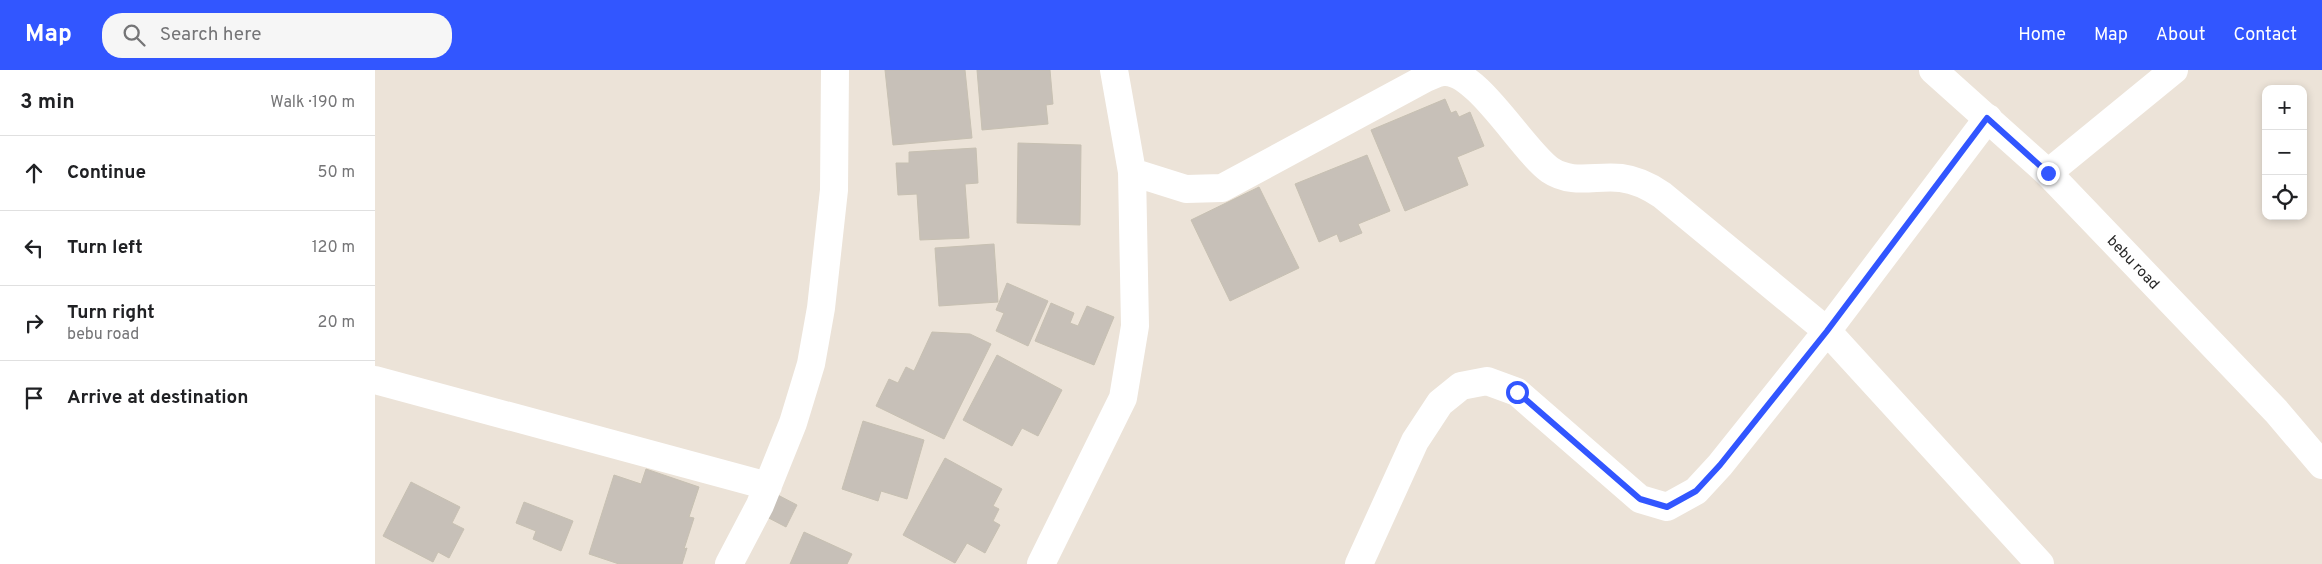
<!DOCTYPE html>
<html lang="en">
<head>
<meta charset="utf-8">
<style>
  :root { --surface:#fff; --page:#f6f6f6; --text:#202124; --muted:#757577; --line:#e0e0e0; --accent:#3256ff }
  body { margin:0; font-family:Overpass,sans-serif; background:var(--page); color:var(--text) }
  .controls { position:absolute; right:15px; top:15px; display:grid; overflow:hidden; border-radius:10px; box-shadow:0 2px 8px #0003 }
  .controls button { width:45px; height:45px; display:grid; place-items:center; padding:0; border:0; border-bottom:1px solid var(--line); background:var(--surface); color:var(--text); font:25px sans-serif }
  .stop { position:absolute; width:15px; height:15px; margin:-11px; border:4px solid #3256ff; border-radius:50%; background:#fff }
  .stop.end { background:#3256ff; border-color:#fff; box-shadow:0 1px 5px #0008 }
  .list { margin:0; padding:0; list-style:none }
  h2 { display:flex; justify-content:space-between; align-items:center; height:65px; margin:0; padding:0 20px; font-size:21px }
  h2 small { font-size:16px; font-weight:400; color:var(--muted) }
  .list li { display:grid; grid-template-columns:32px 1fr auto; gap:15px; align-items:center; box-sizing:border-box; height:75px; padding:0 20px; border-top:1px solid var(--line) }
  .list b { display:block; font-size:19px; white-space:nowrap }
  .list p { margin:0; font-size:16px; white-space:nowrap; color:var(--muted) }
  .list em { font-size:16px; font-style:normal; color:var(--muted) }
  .icon { flex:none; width:28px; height:28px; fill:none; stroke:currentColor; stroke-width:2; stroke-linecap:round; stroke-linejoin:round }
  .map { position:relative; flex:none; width:1947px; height:494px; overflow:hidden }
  header { display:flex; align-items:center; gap:30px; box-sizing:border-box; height:70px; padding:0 25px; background:var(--accent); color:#fff }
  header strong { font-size:24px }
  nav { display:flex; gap:28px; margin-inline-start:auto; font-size:18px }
  .search { width:350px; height:45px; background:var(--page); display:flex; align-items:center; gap:12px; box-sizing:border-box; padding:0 18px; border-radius:20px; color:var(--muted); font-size:19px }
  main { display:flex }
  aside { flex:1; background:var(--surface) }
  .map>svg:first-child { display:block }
  .building { fill:#c7c0b8; stroke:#c7c0b2 }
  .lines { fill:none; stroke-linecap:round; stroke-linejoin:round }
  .street { stroke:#fff; stroke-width:28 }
  .secondary { stroke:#fff; stroke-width:28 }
  .route { stroke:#3256ff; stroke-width:6 }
  .labels { text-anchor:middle; stroke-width:4; stroke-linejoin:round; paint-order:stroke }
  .street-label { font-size:15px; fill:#282828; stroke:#fff }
</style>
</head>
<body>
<header>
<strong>Map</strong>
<div class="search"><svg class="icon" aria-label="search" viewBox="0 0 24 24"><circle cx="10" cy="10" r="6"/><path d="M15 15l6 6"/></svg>Search here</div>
<nav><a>Home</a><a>Map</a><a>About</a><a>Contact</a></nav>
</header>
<main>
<aside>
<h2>3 min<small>Walk · 190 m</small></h2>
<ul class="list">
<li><svg class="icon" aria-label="ahead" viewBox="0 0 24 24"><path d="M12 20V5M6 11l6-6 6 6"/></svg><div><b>Continue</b></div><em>50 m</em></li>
<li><svg class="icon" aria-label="left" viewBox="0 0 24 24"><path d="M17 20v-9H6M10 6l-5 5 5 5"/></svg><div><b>Turn left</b></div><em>120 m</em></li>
<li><svg class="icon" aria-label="right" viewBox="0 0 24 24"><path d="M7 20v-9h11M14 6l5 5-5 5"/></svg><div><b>Turn right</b><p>bebu road</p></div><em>20 m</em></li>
<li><svg class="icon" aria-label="arrive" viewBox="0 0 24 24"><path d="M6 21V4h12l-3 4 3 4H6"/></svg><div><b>Arrive at destination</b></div></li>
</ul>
</aside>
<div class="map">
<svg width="1947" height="494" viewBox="0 0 1947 494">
  <rect width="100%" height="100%" fill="#ece3d8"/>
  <!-- building -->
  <path class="building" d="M510,0H590L597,68L518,75Z
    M602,0H675L678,34L671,35L673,54L607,60Z
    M1070,29L1076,43L1081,41L1084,47L1095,42L1109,76L1082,87L1093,115L1030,141L996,60Z
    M643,73L706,75L705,155L642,153Z
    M601,78L603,113L590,114L594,168L545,170L542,124L523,125L521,93H534V82Z
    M992,85L1015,141L983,154L987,163L965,172L962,164L944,172L920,114Z
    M884,117L924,198L855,231L816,150Z
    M619,174L623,232L564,236L560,178Z
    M632,213L673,231L653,276L621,261L629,243L621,240Z
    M676,233L699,243L695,253L703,256L712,236L739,247L719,295L660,271Z
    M557,262L595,264L616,274L569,369L501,336L514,309L523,313L531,297L539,301Z
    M622,285L687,320L663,366L647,358L637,376L588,350Z
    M488,351L549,370L532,429L506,421L503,431L467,419Z
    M570,388L627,419L618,436L624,439L618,451L625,455L610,483L592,473L580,493L528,465Z
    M271,399L324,417L314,447L319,448L309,479L312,478L307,494H244L214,484L239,405L266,414Z
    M36,412L85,437L77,453L89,459L74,488L63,482L58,492L8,466Z
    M399,423L422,435L411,457L388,445Z
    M149,432L198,451L186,481L158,469L161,461L141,453Z
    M429,462L477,484L472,494H415Z"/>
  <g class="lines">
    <!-- street -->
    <path class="street" d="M757,102L811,119L847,118L1051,8C1057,6 1063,2 1069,2C1102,0 1147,80 1175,100C1197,115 1222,105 1246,108C1262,110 1274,116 1287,125L1452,261L1665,494
      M1673,103L1799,0
      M0,310L393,416
      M354,494L385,435L418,353L436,294L446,238L459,120L460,0
      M666,494L748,328L760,256L757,102L739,0
      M984,494L1040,371L1065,333L1086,316L1112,311L1142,322L1265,429L1292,437L1321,421L1345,395L1452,261L1613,48"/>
    <!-- secondary -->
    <path class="secondary" id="s1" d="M1558,0L1673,103L1901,341L1947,395"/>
  </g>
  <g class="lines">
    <!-- route -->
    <path class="route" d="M1142,322L1265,429L1292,437L1321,421L1345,395L1452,261L1612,48L1673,103"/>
  </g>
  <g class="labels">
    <!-- street labels -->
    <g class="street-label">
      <text dy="5" stroke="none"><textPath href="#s1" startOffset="278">bebu road</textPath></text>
    </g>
  </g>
</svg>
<div class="controls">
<button>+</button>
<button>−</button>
<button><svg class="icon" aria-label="locate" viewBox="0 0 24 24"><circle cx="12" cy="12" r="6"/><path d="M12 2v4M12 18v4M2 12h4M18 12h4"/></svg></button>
</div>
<div class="stop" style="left:1142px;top:322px"></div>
<div class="stop end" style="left:1673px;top:103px"></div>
</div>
</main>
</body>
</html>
